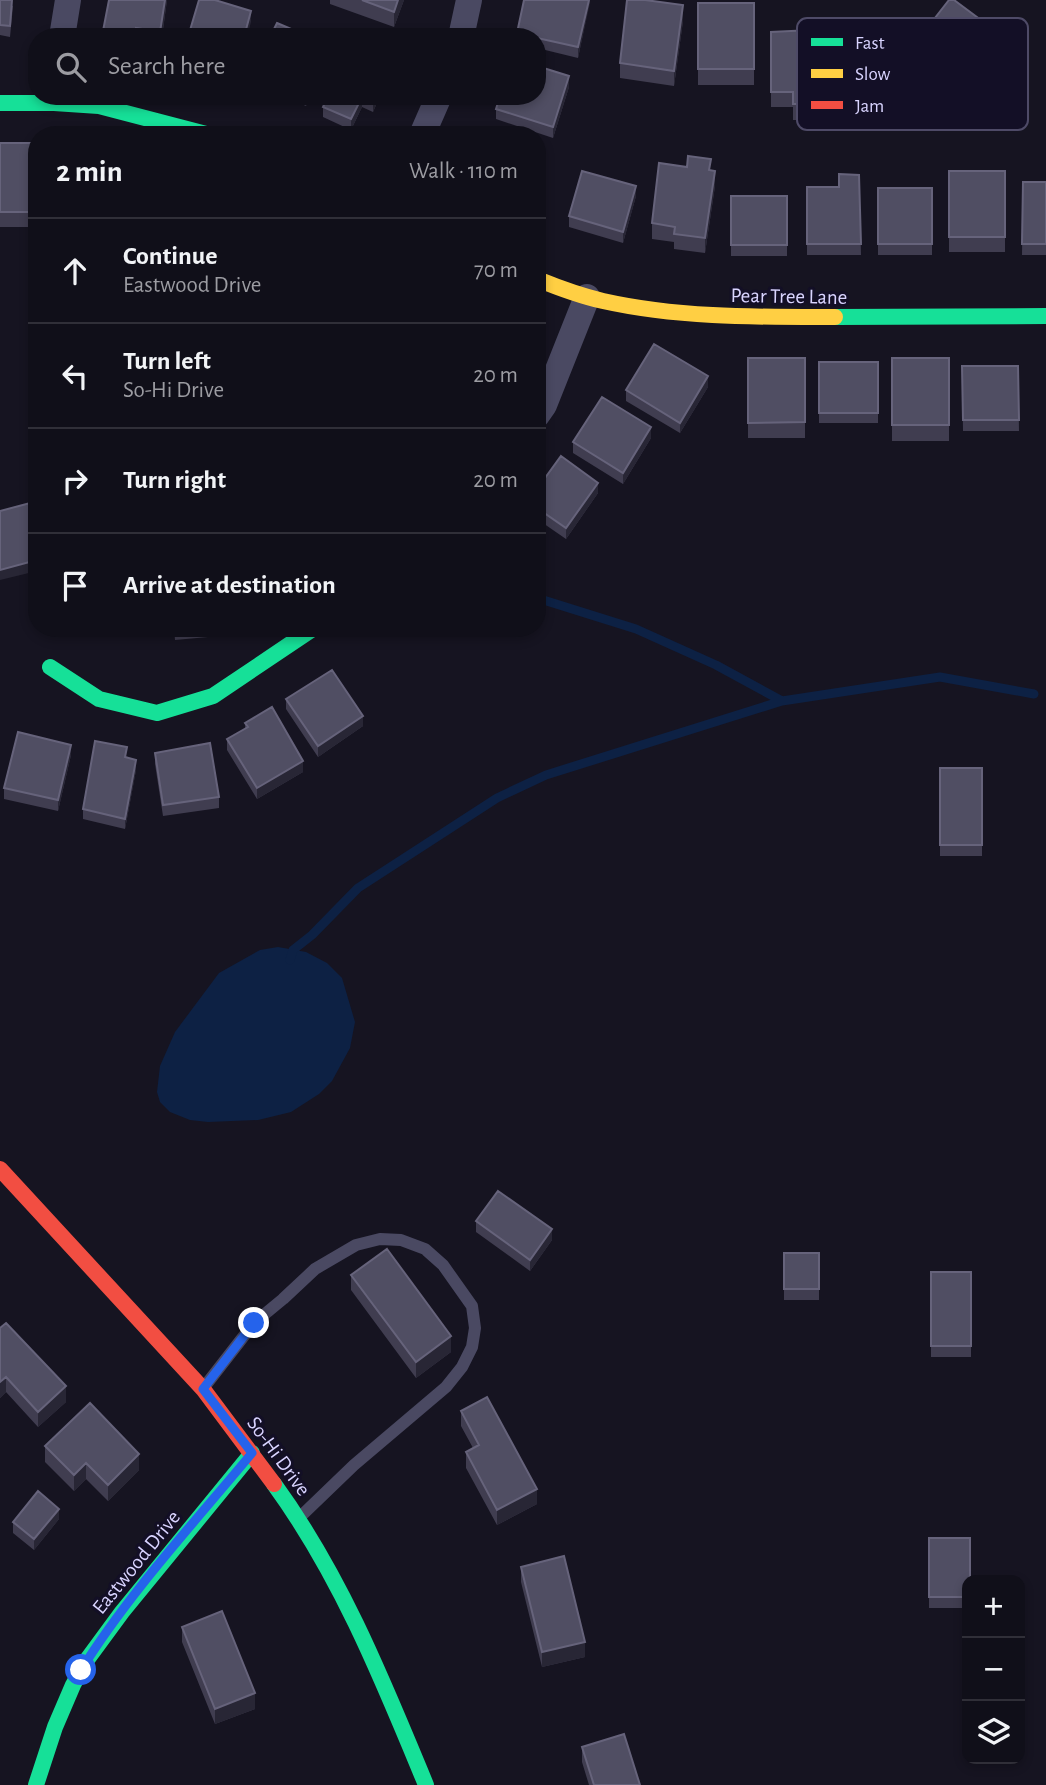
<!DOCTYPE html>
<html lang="en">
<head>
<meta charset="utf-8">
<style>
  :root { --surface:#100f19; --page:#1e1d26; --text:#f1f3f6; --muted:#9c9ca2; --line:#302f38 }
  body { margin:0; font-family:"Alegreya Sans",sans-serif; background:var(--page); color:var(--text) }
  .controls { position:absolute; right:21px; bottom:21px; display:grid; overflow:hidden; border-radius:14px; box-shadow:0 4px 10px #0003 }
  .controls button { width:63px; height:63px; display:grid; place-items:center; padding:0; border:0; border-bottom:2px solid var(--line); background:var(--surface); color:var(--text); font:35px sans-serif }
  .stop { position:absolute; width:21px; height:21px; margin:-16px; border:5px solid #2563eb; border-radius:50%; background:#fff }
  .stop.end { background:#2563eb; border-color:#fff; box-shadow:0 2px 7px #0008 }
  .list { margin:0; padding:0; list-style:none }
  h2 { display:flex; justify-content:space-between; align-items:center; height:91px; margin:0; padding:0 28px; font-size:30px }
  h2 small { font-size:23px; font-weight:400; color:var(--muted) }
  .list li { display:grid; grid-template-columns:46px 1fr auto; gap:21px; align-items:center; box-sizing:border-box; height:105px; padding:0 28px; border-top:2px solid var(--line) }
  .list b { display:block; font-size:26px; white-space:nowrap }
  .list p { margin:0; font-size:23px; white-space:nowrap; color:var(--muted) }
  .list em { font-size:23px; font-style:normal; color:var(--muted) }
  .icon { flex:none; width:38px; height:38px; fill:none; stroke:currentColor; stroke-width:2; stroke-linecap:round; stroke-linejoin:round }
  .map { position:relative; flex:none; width:1046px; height:1785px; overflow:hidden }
  .search { position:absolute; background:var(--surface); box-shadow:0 4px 10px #0003; left:28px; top:28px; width:518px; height:77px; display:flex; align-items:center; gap:18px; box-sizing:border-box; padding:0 24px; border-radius:28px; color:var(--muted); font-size:26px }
  .panel { position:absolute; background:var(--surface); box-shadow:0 4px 10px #0003; left:28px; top:126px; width:518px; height:511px; border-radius:28px }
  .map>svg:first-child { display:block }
  .water { fill:#0d2144 }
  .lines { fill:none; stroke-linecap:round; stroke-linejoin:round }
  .stream { stroke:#0d2144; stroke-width:9 }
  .lane { stroke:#4a4962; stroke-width:12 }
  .street { stroke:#4a4962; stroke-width:26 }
  .fast { stroke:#16e098; stroke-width:16 }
  .slow { stroke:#ffcf43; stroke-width:16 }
  .jam { stroke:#f24e42; stroke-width:16 }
  .wall { fill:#403d50 }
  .shaded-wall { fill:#282635 }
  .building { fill:#504e63; stroke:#66637b; stroke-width:2 }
  .route { stroke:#2563eb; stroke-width:9 }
  .labels { text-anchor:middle; stroke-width:6; stroke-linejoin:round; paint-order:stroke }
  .street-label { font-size:21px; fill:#d9d4ff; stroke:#130f26 }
  .key { fill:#130f26; stroke:#4e4a67; stroke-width:2 }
  .key-label { font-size:19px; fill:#d9d4ff }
</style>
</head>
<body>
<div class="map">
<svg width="1046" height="1785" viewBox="0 0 1046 1785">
  <rect width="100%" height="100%" fill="#161421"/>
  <!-- water -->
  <path class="water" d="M278,947L306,952L327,963L342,978L355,1022L350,1048L332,1081L319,1094L291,1112L258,1120L208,1122L190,1120L170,1112L160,1102L157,1092L160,1066L175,1032L219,973L260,950Z"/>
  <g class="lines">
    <!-- stream -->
    <path class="stream" d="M537,598L636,629L716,665L782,701
      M290,960L293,950L312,935L358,888L497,798L546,775L782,701L940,677L1034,694"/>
    <!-- lane -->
    <path class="lane" d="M205,1386L254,1323L283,1299L315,1269L356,1245L380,1239L401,1240L425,1249L443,1265L472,1306L475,1328L472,1347L462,1367L446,1387L354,1465L300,1517"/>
    <!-- street -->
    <path class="street" d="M62,37L68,0
      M461,37L469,0
      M422,135L439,96
      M537,415L544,405L587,297"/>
    <!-- fast -->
    <path class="fast" d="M0,103H54L99,106L210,135
      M835,317L1046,316
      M50,667L99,699L157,713L213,696L314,628
      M274,1484C341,1576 383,1681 426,1785
      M36,1785L55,1727L73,1685L86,1661L122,1612L252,1453"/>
    <!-- slow -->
    <path class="slow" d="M537,279C559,288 581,296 603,301C679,318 758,317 835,317"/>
    <!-- jam -->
    <path class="jam" d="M0,1169L203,1389L274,1484"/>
  </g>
  <!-- wall -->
  <path class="wall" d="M0,0L13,6L10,37L0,35Z
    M109,0H167L162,37H103Z
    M330,0H404L394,27L330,4Z
    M590,0L578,58L537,48V37H517V33Z
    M698,3H754V85H698Z
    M683,21L674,86L620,78V63Z
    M771,32L827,34L826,107H813V120H793V107H771Z
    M917,41L1005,54L971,98L917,57Z
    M844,46H899V118H844Z
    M569,87L553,138L496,119V109Z
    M283,96H310L306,106Z
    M328,96H380L373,112L362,107L351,130L323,117V107Z
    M0,143H37V227H0Z
    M711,170L715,186L705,253L674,249V242L652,239V223Z
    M949,171H1005V252H949Z
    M859,175L861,255H807V187H839Z
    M1023,182H1046V255H1022Z
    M878,188H932V255H878Z
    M636,196L623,243L569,227V216Z
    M731,196H787V256H731Z
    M748,358H805V438H748Z
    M892,358H949V441H892Z
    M819,362H878V423H819Z
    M962,366H1018L1019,431H963Z
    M708,387L680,433L626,401V390Z
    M651,438L623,484L573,453V442Z
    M537,489L598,493L566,539L537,519Z
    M174,628H208V637L175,640Z
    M286,699L363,726L318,757L286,709Z
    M245,723L303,772L257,799L227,750V739L245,729Z
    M155,753L219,797V808L163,816L155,764Z
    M71,755L58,811L4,799V788Z
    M127,758L136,770L125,829L83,819V809Z
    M940,768H982V856H940Z
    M476,1221L552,1240L530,1271L476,1232Z
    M784,1253H819V1300H784Z
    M931,1272H971V1357H931Z
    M351,1275L451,1352L416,1378L351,1290Z
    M0,1328L66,1402L38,1427L6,1392L0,1398Z
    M461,1411L537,1504L497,1525L466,1468V1452L473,1448L461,1426Z
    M45,1446L139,1470L108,1501L86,1479L74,1491L45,1462Z
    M59,1519L34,1550L13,1533V1522Z
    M929,1538L967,1580V1608H929Z
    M521,1567L585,1657L542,1667L521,1582Z
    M182,1627L255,1709L215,1724L182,1642Z
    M582,1747L640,1785H589L582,1762Z"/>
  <!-- shaded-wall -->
  <path class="shaded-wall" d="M165,0H167L162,37H160Z
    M398,0H404L394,27V12Z
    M589,0H590V3L578,58V47Z
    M683,5V21L674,86V71Z
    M251,11V22L247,37H244Z
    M1005,38V54L971,98V82Z
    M569,76V87L553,138V127Z
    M306,96H310L306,106Z
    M375,96H380L373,112V101Z
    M362,97V107L351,130V119Z
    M715,171V186L705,253V238Z
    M636,186V196L623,243V232Z
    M708,376V387L680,433V423Z
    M651,427V438L623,484V473Z
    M598,483V493L566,539V528Z
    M37,560V571L0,580V570Z
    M363,716V726L318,757V746Z
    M71,745V755L58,811V800Z
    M136,760V770L125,829V819Z
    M303,761V772L257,799V788Z
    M552,1229V1240L530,1271V1260Z
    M451,1336V1352L416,1378V1362Z
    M6,1377V1392L0,1398V1382Z
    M66,1386V1402L38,1427V1412Z
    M139,1454V1470L108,1501V1485Z
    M86,1463V1479L74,1491V1475Z
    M537,1489V1504L497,1525V1510Z
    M59,1509V1519L34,1550V1539Z
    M585,1642V1657L542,1667V1652Z
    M255,1693V1709L215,1724V1709Z"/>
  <!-- building -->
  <path class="building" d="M0,0H12L10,26L0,25Z
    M109,0H165L160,32L136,28L135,37H133L103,31Z
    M199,0H215L251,11L244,37H188Z
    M362,0H398L394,12Z
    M524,0H589L578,47L537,38V37L517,33Z
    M627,0H645L683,5L674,71L620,63Z
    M949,0H954L1005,38L971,82L917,41Z
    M698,3H754V69H698Z
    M277,23L310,37H270Z
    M811,30V34H827L826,91L812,92L813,104H793V92H771V32Z
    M537,66L569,76L553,127L496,109L500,96H537Z
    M328,96H375L373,101L362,97L351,119L323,107Z
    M486,129L499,135H484Z
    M0,143H37V212H0Z
    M688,156L711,159L709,170L715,171L705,238L674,234L675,227L652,223L659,163L687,167Z
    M582,171L636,186L623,232L569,216Z
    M949,171H1005V237H949Z
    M839,174L859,175L861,244H807V187H839Z
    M1023,182H1046V244H1022Z
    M878,188H932V244H878Z
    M731,196H787V245H731Z
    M654,344L708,376L680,423L626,390Z
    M748,358H805V422L748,423Z
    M892,358H949V425H892Z
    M819,362H878V413H819Z
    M962,366H1018L1019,420H963Z
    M602,397L651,427L623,473L573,442Z
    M561,456L598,483L566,528L537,508V489Z
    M34,502L37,514V560L0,570V511Z
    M332,670L363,716L318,746L286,699Z
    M272,707L303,761L257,788L227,739L248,727L245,723Z
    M18,732L71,745L58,800L4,788Z
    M95,741L127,747L125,757L136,760L125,819L83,809Z
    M210,743L219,797L163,805L155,753Z
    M940,768H982V845H940Z
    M498,1191L552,1229L530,1260L476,1221Z
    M387,1249L451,1336L416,1362L351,1275Z
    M784,1253H819V1289H784Z
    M931,1272H971V1346H931Z
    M6,1323L66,1386L38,1412L6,1377L0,1382V1328Z
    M487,1397L537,1489L497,1510L466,1452L479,1445L461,1411Z
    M90,1403L139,1454L108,1485L86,1463L74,1475L45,1446Z
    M38,1491L59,1509L34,1539L13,1522Z
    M929,1538H970V1580H967V1597H929Z
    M564,1556L585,1642L542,1652L521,1567Z
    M222,1611L255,1693L215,1709L182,1627Z
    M624,1734L640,1785H594L582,1747Z"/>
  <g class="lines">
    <!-- route -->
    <path class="route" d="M81,1670C129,1593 194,1523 252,1453L203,1389L254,1323"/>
  </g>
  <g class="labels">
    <!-- street labels -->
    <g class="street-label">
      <text transform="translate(789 296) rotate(1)" y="7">Pear Tree Lane</text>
      <text transform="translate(279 1456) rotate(54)" y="7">So-Hi Drive</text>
      <text transform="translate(136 1562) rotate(-51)" y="7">Eastwood Drive</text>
    </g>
  </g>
  <!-- legend -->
  <rect x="797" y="18" width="231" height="112" rx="10" class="key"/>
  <rect x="811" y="38" width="32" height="8" fill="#16e098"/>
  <rect x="811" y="69" width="32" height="9" fill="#ffcf43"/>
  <rect x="811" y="101" width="32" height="8" fill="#f24e42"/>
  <g class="key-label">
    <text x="855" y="49">Fast</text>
    <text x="855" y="80">Slow</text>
    <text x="855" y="112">Jam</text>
  </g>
</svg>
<div class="controls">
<button>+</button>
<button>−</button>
<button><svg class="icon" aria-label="layers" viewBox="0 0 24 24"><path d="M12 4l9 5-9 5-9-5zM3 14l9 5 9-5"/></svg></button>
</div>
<div class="stop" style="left:81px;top:1670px"></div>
<div class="stop end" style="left:254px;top:1323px"></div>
<div class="search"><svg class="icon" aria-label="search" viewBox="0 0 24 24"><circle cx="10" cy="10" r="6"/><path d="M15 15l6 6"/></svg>Search here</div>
<section class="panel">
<h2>2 min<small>Walk · 110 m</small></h2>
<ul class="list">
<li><svg class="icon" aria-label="ahead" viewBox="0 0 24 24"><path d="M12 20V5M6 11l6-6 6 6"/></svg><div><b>Continue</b><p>Eastwood Drive</p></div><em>70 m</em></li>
<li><svg class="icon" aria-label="left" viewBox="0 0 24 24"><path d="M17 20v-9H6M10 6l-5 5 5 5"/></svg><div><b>Turn left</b><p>So-Hi Drive</p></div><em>20 m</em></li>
<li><svg class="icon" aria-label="right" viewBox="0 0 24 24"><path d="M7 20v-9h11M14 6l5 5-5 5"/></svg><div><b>Turn right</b></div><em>20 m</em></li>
<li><svg class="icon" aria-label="arrive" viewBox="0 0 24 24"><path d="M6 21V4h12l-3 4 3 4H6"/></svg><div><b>Arrive at destination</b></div></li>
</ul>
</section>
</div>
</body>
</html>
